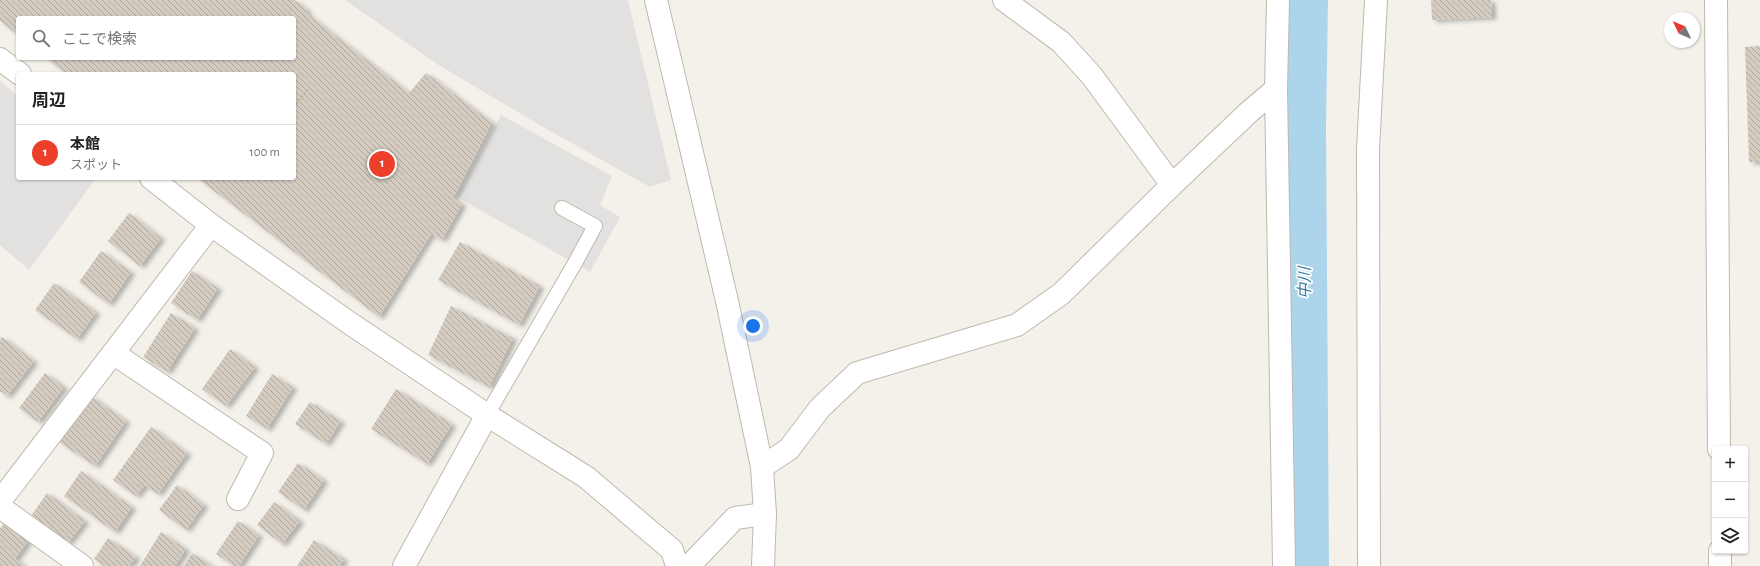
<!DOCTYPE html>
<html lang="ja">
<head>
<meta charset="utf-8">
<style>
  :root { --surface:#fff; --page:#f2f2f2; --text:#222; --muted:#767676; --line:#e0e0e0; --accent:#ec3f2a }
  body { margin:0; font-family:"Alegreya Sans","Noto Sans JP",sans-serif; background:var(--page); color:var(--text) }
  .controls { position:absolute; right:12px; bottom:12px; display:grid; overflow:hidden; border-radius:4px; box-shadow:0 1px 3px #0004 }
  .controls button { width:36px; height:36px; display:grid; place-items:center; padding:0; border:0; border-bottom:1px solid var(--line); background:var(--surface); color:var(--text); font:20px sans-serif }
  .compass { position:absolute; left:1664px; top:12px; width:36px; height:36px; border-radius:50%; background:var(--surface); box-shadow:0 1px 3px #0004; rotate:314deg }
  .you { position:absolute; left:753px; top:326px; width:14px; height:14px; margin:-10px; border:3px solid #fff; border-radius:50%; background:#1a73e8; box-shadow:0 0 0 6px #1a73e833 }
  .badge { display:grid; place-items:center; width:26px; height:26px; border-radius:50%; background:var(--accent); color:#fff; font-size:13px; font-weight:700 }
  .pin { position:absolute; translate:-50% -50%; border:2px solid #fff; box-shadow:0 1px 4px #0006 }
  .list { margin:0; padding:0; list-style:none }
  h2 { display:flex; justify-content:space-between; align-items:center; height:52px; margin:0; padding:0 16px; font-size:17px }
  h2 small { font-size:13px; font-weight:400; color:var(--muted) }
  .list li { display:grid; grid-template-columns:26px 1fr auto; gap:12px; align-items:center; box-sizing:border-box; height:56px; padding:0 16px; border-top:1px solid var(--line) }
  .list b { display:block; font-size:15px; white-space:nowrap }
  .list p { margin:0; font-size:13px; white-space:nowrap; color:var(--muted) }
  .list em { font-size:13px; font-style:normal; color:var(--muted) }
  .icon { flex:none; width:22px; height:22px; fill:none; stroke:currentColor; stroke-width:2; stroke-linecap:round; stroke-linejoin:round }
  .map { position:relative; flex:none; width:1760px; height:566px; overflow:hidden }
  .search { position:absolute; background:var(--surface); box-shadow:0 1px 3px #0004; left:16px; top:16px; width:280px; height:44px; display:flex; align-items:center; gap:10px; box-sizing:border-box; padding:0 14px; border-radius:4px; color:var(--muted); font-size:15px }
  .panel { position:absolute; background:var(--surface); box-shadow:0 1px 3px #0004; left:16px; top:72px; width:280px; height:108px; border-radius:4px }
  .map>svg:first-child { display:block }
  .parking { fill:#e3e1df }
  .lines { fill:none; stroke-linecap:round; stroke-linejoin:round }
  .river { stroke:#acd5ec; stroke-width:48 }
  .building { fill:url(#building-back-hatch); filter:url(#shadow) }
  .service-casing { stroke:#bfb8ae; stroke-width:16 }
  .minor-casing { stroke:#bfb8ae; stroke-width:24 }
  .tertiary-casing { stroke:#bfb8ae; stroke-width:24 }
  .path { stroke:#c0b3a0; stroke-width:2.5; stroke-dasharray:2 2; stroke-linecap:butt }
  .service { stroke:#fff; stroke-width:14 }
  .minor { stroke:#fff; stroke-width:22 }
  .tertiary { stroke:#fff; stroke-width:22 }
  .labels { text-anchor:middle; stroke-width:3.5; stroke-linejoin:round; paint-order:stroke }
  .water-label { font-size:16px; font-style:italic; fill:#367ba5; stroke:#fff }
</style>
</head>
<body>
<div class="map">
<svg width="1760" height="566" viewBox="0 0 1760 566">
  <defs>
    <pattern id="building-back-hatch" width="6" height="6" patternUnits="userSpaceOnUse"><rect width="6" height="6" fill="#d5ccc1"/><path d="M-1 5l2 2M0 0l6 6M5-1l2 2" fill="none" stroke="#afa79e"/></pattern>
    <filter id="shadow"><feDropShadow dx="4.5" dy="2.5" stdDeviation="2" flood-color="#0004"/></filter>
  </defs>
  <rect width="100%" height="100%" fill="#f4f1eb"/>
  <!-- parking -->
  <path class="parking" d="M345,0H628L671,180L650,187L543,127L437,64Z
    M0,81L18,96V178H96L29,270L0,245Z
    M501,115L612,176L600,205L620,217L590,272L457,197Z"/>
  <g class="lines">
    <!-- river -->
    <path class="river" d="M1304,0L1302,127L1305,566"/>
  </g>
  <!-- building -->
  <path class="building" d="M0,0H294L307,10L306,13L409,93L426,73L492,123L453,198L462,204L442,240L431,234L379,317L197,178H294V74H66L46,58H294V18H18V35L0,21Z
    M1431,0H1491L1492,17L1432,20Z
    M1760,46V162H1749L1745,47Z
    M129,213L161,238L140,266L108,241Z
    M460,242L540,286L519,325L438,280Z
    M101,251L131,272L109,304L79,282Z
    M192,271L218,288L197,320L171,303Z
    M54,283L96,312L77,339L35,310Z
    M451,306L513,338L489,387L428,355Z
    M171,313L195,328L167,372L143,357Z
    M2,337L34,361L7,396L0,391V339Z
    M230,349L255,367L226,406L202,389Z
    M45,373L64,387L38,422L19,408Z
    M272,374L293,387L267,429L246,416Z
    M396,389L452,424L427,464L371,429Z
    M91,396L126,421L95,466L59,442Z
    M310,402L341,421L326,444L295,424Z
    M151,427L187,453L158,494L145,485L136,496L113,480Z
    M298,463L324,480L304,510L278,492Z
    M81,471L132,507L115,532L64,496Z
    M177,485L204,505L186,530L159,510Z
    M47,493L85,521L68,543L31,516Z
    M274,502L300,521L282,544L257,525Z
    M238,521L259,535L239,566H234L216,554Z
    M4,523L28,541L15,559L25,566H0V529Z
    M161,532L186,549L175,566H140Z
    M108,538L136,557L129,566H104L94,559Z
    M314,540L344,559L340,566H297Z
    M192,553L212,566H184Z"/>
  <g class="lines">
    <defs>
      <path id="service" d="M487,415L575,263L595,226L562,208"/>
      <path id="minor" d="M1004,0L1061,42L1092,76L1172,185
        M1278,0L1276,89L1284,566
        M1716,0L1719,449
        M0,59L20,74
        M151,178L211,225L348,322L487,415L586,477L672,550L677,566
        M113,353L262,453L238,499
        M762,467L789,449L820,408L857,373L1017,325L1061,294L1172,185L1249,112L1276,89
        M0,501L211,225
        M0,507L82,566
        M1720,551V566
        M404,566L487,415
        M689,566L735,518L765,514
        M1369,566L1368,149L1376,0"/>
      <path id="tertiary" d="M656,0L727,301L762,467L765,514L763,566"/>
    </defs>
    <!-- service casing -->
    <use href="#service" class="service-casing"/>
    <!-- minor casing -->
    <use href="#minor" class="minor-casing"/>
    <!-- tertiary casing -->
    <use href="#tertiary" class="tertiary-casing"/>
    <!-- path -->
    <path class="path" d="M294,107L308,89"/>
    <!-- service -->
    <use href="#service" class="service"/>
    <!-- minor -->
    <use href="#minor" class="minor"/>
    <!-- tertiary -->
    <use href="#tertiary" class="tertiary"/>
  </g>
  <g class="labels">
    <!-- water labels -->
    <g class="water-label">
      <text transform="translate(1304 283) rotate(-90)" y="6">中川</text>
    </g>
  </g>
</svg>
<div class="controls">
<button>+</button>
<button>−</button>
<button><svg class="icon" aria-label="layers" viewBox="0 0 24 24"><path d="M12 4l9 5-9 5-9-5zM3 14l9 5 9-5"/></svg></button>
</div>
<svg class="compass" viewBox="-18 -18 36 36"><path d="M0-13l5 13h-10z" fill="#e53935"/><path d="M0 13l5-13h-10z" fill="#767676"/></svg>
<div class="you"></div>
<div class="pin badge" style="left:382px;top:164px">1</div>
<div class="search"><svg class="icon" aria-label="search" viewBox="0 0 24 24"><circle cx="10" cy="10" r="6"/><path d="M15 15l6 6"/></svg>ここで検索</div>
<section class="panel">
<h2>周辺<small></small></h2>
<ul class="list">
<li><span class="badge">1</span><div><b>本館</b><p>スポット</p></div><em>100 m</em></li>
</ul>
</section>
</div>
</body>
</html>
